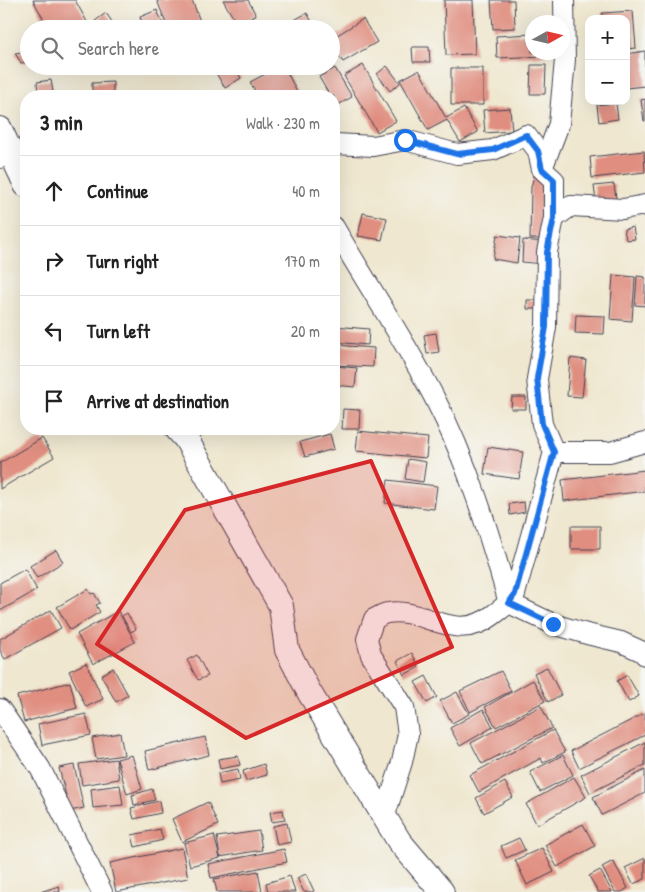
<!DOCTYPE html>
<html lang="en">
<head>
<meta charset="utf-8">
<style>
  :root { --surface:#fff; --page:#f6f6f6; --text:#222; --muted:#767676; --line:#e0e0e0 }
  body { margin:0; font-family:"Patrick Hand",sans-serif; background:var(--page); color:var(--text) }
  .controls { position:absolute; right:15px; top:15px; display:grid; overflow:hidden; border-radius:10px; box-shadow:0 5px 20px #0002 }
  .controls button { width:45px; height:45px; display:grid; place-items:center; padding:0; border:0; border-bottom:1px solid var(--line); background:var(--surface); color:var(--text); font:25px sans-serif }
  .compass { position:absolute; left:525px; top:15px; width:45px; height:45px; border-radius:50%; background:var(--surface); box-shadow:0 5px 20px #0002; rotate:82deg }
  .stop { position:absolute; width:15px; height:15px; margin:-11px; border:4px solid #1a73e8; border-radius:50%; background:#fff }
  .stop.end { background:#1a73e8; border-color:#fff; box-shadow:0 1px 5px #0008 }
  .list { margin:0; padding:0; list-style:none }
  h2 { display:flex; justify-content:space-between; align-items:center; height:65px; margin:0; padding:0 20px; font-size:21px }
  h2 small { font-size:16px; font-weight:400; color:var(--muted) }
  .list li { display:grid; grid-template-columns:32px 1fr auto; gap:15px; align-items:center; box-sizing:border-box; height:70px; padding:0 20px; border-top:1px solid var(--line) }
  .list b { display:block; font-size:19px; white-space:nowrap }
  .list em { font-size:16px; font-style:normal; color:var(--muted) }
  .icon { flex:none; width:28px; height:28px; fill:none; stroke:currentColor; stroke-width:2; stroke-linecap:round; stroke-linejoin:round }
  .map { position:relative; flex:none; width:645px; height:892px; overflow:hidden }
  .search { position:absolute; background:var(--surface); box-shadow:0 5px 20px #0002; left:20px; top:20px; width:320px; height:55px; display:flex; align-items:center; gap:12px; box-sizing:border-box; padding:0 18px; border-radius:28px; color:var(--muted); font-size:19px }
  .panel { position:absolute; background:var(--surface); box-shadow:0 5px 20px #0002; left:20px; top:90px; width:320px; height:345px; border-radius:20px }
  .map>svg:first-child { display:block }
  .building { fill:#e08e80 }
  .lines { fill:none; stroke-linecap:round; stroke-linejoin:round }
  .minor-casing { stroke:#414051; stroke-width:22 }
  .tertiary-casing { stroke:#414051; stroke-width:26 }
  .minor { stroke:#fff; stroke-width:20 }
  .tertiary { stroke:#fff; stroke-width:24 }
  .route { stroke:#1a73e8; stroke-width:6 }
  .marked { fill:#d62828; fill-opacity:0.2; stroke:#d62828; stroke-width:4; stroke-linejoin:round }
</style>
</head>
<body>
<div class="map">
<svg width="645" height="892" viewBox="0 0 645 892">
  <rect width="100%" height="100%" fill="#f6f6f2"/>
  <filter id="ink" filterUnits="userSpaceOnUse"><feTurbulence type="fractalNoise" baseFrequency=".02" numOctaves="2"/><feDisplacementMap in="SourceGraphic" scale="10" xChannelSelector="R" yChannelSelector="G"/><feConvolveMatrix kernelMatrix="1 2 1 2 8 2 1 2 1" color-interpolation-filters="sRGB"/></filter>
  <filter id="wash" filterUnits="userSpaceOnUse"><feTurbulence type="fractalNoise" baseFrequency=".0096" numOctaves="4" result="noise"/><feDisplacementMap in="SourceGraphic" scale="20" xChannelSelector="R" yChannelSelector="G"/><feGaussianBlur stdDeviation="1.12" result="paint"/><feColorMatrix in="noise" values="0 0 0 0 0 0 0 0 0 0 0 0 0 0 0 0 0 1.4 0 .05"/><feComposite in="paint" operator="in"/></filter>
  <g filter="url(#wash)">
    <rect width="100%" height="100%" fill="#efe7cf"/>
    <g id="blocks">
      <!-- building -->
      <path class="building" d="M33,0H75L91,29H49Z
        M157,0H192L203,29H168Z
        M223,0H248L256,15L238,26Z
        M444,0H473L475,54L446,55Z
        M491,0H514L515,28L493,29Z
        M157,10L165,29H144L140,17Z
        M633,11L636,48L626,49V19H603L602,13Z
        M106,13L117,29H100L95,21Z
        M307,13L316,29H278Z
        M363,19L377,42L343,62L331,44V39Z
        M260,21L265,29H248Z
        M532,34V52H546V56L497,58L496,36Z
        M412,47H429L430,62H413Z
        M29,51V62L21,63L15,53Z
        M645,51V86L626,88V54Z
        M363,65L396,121L377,132L344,76Z
        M531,65H546L545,94H530Z
        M231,66H234L241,78L225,88L217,75Z
        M281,66H284L299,96H258L250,82Z
        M387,66L400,83L390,91L377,74Z
        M335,68L352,97L336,106L334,102V96H330L319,77Z
        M451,68H483V105H451Z
        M419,70L446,118L464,108L478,132L460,142L447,120L428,130L400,80Z
        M51,80L53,92L38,94L37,82Z
        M113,82V96H92V83Z
        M645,99V121H644L641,100Z
        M616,103L618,119L599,122L597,105Z
        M510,108L512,131L485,133L483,110Z
        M644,151L645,172L592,178L590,157Z
        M534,176L546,186V239H530L531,187Z
        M614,184L617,205L597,208L594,186Z
        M363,213L387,218L382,240L358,236Z
        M633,227L635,239L626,240L624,229Z
        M497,235L520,238L517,263L493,259Z
        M523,240L544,242L543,264L522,262Z
        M613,275L635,277L632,321L610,319Z
        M637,276L645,277V306L635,305Z
        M334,300L337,301L336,317H334Z
        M527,300H540V309H527Z
        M576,315L605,316L604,334L575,333Z
        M334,326L369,329L368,345L334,342Z
        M436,333L439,352L427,354L424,335Z
        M334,345L374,348L373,367L334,365Z
        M570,358L586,360L582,397L567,396Z
        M334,366L357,368L355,387L334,385Z
        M512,397H526V409H511Z
        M343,409L360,410L359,429H342Z
        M358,431L428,438L426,458L356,451Z
        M330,434L334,449L305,457L300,442Z
        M42,438L54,457L0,489V463Z
        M488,447L523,452L519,479L484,474Z
        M408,459L426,462L423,482L405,479Z
        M645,470V491L564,501L562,480Z
        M388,480L437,486L434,509L385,503Z
        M524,502L525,512L510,515L509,504Z
        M571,526H600V549H571Z
        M56,550L63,562L37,578L30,566Z
        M25,569L37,590L0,611V583Z
        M88,589L91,594L94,593L100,603L96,605L100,612L70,630L57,607Z
        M51,610L61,628L5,659L0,651V639Z
        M118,611L135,642L93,664L77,634Z
        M127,613L136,629L131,632L122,616Z
        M412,653L419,667L404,675L397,661Z
        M197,655L208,676L198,680L187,660Z
        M86,663L103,699L86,707L69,671Z
        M547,667L561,695L548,702L534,673Z
        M113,668L128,695L116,702L101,675Z
        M501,671L511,691L470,712L460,691Z
        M627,675L639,696L629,702L617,681Z
        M426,676L437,697L427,703L415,682Z
        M533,680L545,701L496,727L485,707Z
        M70,682L77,708L24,722L17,696Z
        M457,692L469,714L452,723L440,701Z
        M541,706L552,728L482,764L471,743Z
        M483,709L493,727L460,746L450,728Z
        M645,713V735L579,768L571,751Z
        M86,714L91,735L42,745L38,724Z
        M553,730L565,752L543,763L541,758L479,792L470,775Z
        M120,733L124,755L96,759L92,738Z
        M205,737L209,755L149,770L145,751Z
        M645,742V765L590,793L581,775Z
        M132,755L142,789L127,794L117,759Z
        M563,755L573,775L540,792L530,772Z
        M238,756L240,765L220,769L218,759Z
        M116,759L119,779L82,785L79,764Z
        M264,764L267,775L246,781L243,771Z
        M74,765L84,808L70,811L59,768Z
        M238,769L240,780L220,784L218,773Z
        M645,770V793L602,815L593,797Z
        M574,777L586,797L537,825L526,804Z
        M505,782L513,797L484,813L476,798Z
        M120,785L123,805L93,808L91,789Z
        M152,789L155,800L134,805L132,795Z
        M159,801L161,813L134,819L131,808Z
        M208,802L218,825L182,842L172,819Z
        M283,810L285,820L272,822L270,812Z
        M287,823L291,842L277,845L273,826Z
        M583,824L595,846L557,867L545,845Z
        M160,829L163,840L135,847L132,835Z
        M259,831L262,850L220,857L217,837Z
        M214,835L220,858L190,866L184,843Z
        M519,838L525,850L506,858L501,846Z
        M182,848L188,878L116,892L110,863Z
        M542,848L554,872L527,885L515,860Z
        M284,849L287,862L211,878L208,864Z
        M645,858V879L633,884L625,868Z
        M613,861L628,888L622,892H615L602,867Z
        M600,870L612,892H598L589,876Z
        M258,871L262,892H217L214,879Z
        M306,874L314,891L312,892H304L297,878Z
        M290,876L295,892H268L266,883Z
        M59,886L60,892H40Z"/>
    </g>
  </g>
  <g filter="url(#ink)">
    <use href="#blocks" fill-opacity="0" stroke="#414051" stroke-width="1"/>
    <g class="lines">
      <defs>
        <path id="minor" d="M334,145L336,144L373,146L405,140L457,154L493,150L526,135L538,151L542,169L554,180V218L547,252L546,327L537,379L542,424L554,452L515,594C509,603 502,609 493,615C455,645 425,607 388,613C383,613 379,617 374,619L367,639L371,655L404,707L408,734L402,762L384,818
          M0,158L11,153L26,151
          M542,169L559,124L565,60L564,0
          M554,218L571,206L623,209L645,205
          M334,227C367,284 404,339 434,397C468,462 489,533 509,603L553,624L587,634L621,642L643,652L645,655
          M554,452H610L645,442
          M0,709L40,768L102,892"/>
        <path id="tertiary" d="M0,129L26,185
          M177,429L186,439L281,606L287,650L309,692L399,841L442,892"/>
      </defs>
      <!-- minor casing -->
      <use href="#minor" class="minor-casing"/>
      <!-- tertiary casing -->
      <use href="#tertiary" class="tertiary-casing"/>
      <!-- minor -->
      <use href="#minor" class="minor"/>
      <!-- tertiary -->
      <use href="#tertiary" class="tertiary"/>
    </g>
  </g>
  <g class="lines" filter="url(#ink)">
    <!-- route -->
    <path class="route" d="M405,140L457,154L493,150L526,135L538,151L542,169L554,180V218L547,252L546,327L537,378L542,424L554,452L515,594L509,603L553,624"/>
  </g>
  <!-- marked area -->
  <path class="marked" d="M371,461L452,647L246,738L97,644L185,510Z"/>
</svg>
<div class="controls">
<button>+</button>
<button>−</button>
</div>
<svg class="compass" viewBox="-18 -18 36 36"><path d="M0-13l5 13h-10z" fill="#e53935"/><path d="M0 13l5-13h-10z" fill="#767676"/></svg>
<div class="stop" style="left:405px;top:140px"></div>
<div class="stop end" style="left:553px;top:624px"></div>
<div class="search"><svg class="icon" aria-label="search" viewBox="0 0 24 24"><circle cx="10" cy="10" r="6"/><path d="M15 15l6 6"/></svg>Search here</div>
<section class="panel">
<h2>3 min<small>Walk · 230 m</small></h2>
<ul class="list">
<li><svg class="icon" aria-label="ahead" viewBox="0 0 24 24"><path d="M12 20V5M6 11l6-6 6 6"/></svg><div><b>Continue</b></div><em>40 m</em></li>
<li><svg class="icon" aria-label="right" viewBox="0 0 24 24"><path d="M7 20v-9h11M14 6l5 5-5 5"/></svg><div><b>Turn right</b></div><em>170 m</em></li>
<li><svg class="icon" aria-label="left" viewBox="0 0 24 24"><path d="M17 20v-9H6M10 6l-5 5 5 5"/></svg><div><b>Turn left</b></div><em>20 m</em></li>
<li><svg class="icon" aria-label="arrive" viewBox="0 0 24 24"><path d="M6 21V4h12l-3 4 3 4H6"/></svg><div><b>Arrive at destination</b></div></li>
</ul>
</section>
</div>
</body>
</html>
